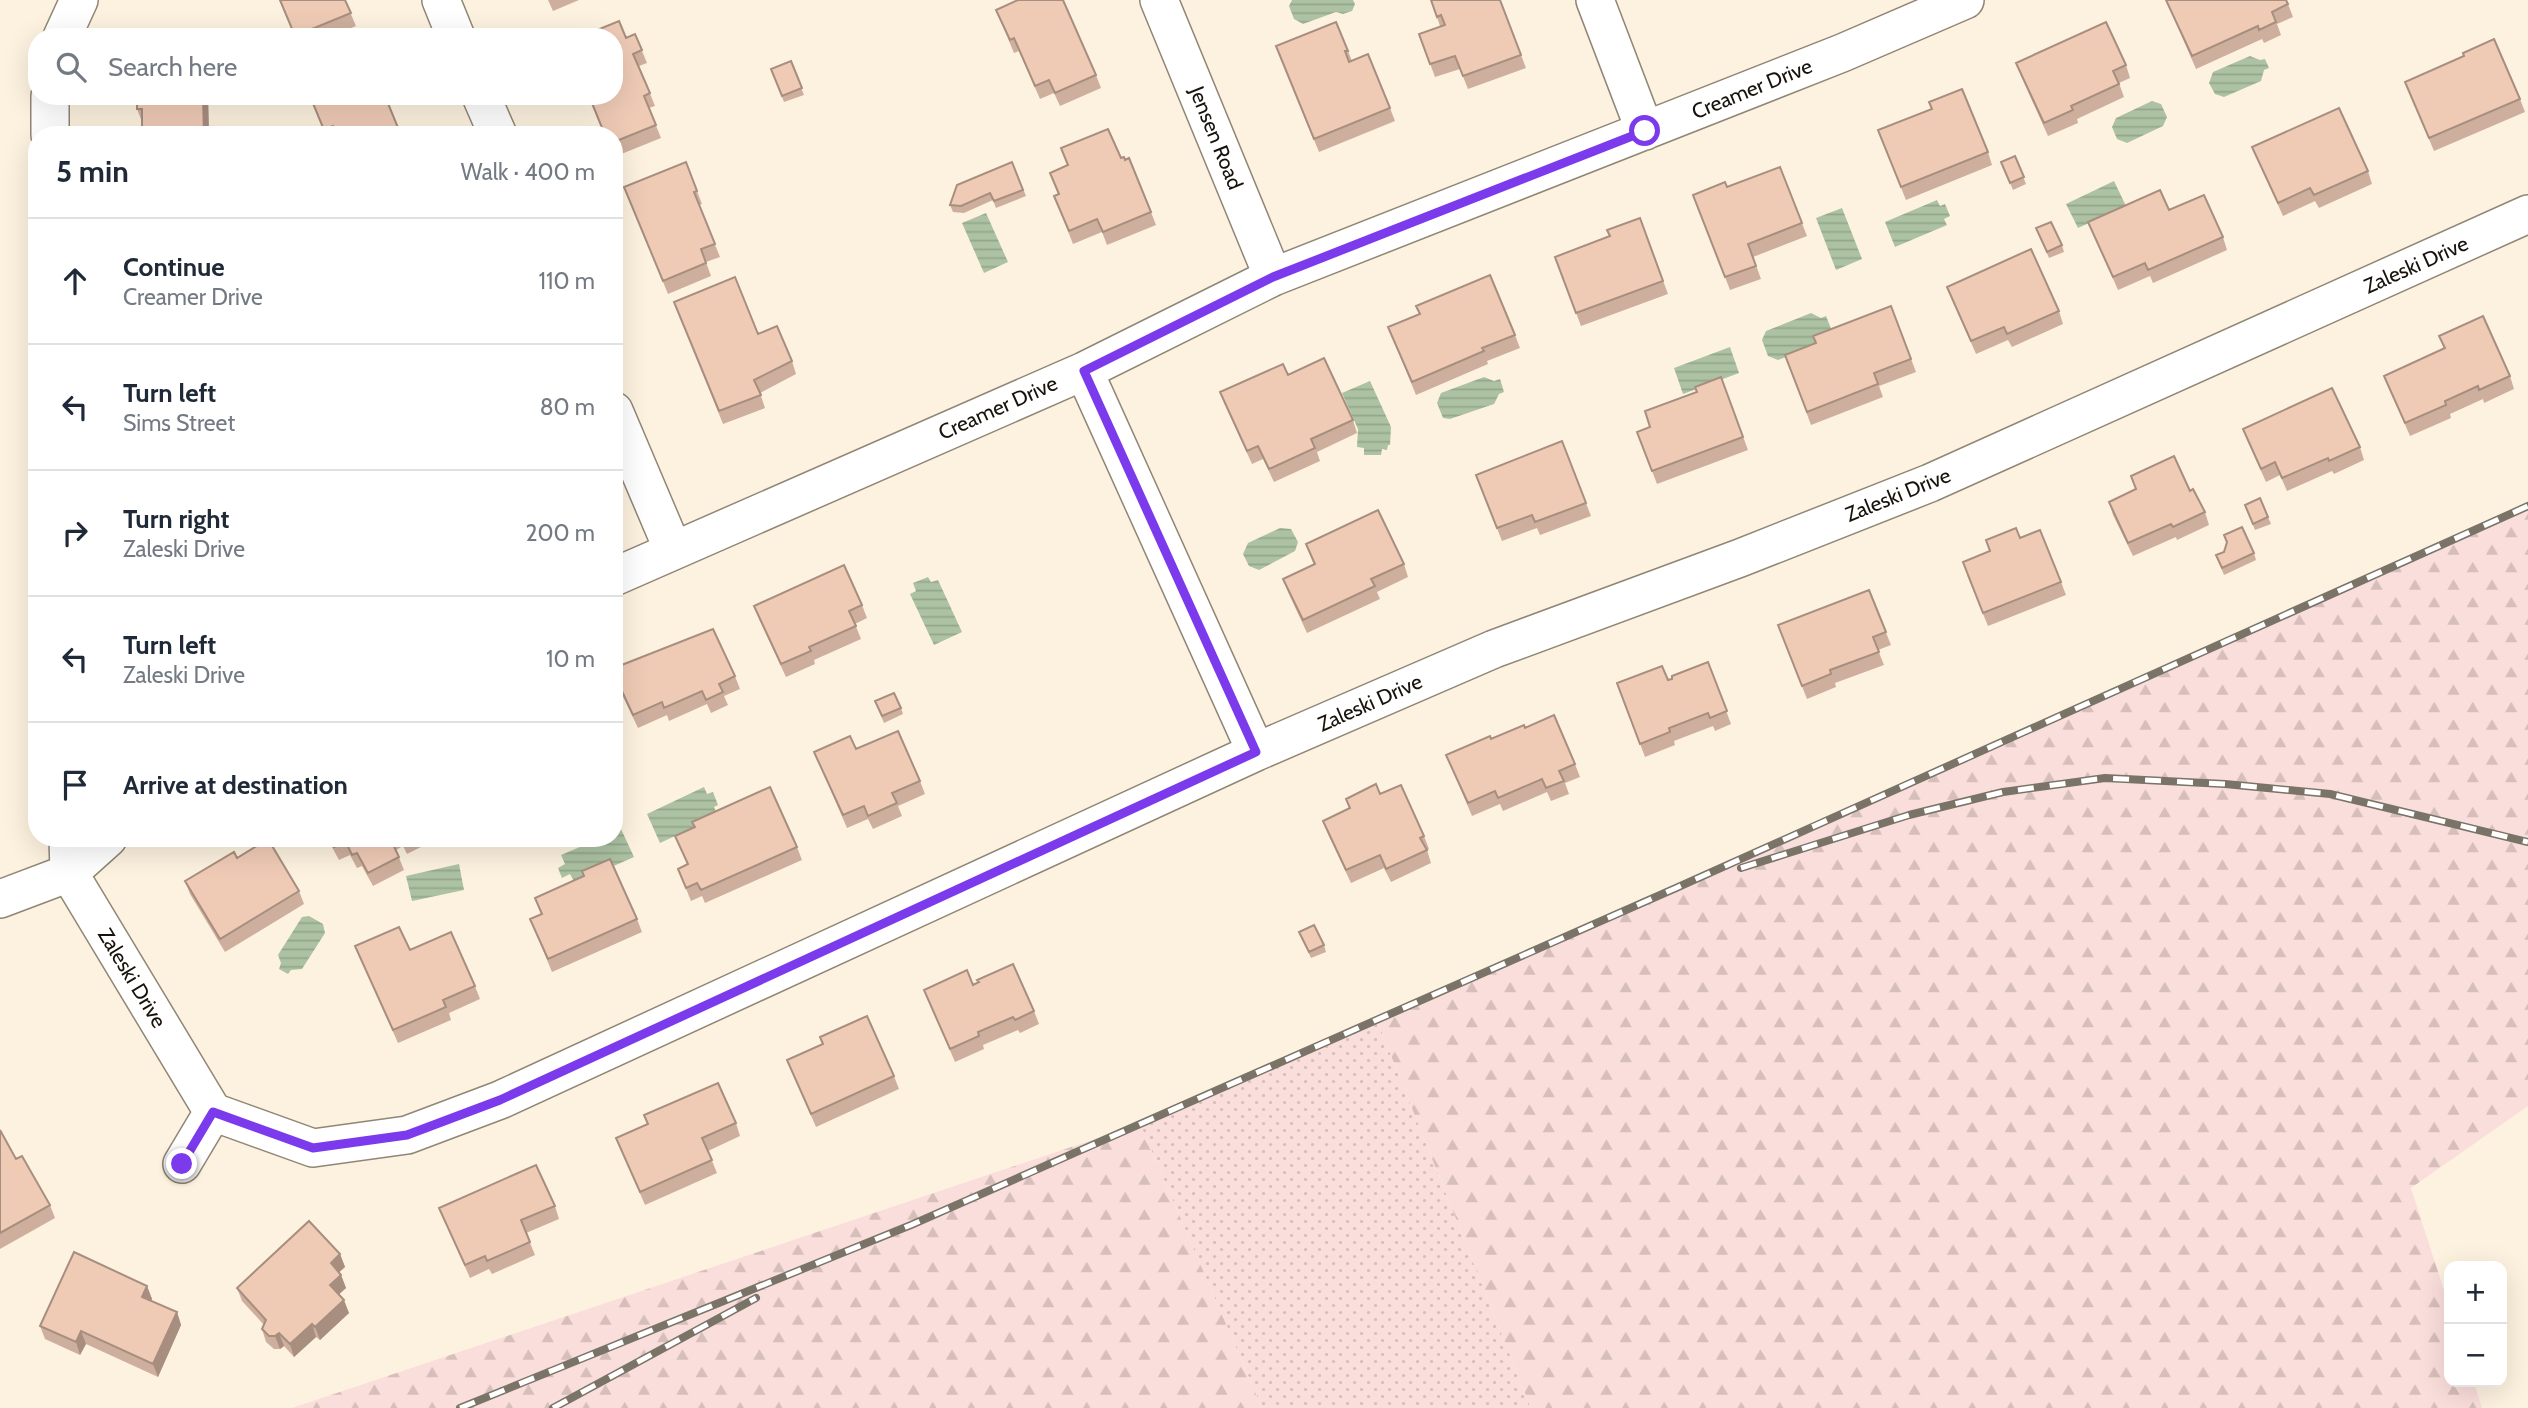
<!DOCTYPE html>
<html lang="en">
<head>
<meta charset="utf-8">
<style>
  :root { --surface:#fff; --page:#f2f2f3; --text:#1f2937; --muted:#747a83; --line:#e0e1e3 }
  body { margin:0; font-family:Cabin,sans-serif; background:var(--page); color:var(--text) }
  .controls { position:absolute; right:21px; bottom:21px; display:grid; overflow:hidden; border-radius:14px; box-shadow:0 7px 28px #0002 }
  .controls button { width:63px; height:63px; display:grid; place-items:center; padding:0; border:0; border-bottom:2px solid var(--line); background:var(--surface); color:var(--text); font:35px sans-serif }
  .stop { position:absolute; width:21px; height:21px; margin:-16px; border:5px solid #7c3aed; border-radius:50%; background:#fff }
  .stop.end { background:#7c3aed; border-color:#fff; box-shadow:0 2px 7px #0008 }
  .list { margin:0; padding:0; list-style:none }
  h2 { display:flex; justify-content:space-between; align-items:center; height:91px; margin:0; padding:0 28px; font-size:30px }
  h2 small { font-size:23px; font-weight:400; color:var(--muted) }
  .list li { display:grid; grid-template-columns:46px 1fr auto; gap:21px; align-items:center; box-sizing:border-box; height:126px; padding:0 28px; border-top:2px solid var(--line) }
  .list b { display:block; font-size:26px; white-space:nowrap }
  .list p { margin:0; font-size:23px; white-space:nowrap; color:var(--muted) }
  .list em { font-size:23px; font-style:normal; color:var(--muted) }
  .icon { flex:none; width:38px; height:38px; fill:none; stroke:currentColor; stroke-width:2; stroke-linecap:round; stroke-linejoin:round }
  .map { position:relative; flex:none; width:2528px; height:1408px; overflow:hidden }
  .search { position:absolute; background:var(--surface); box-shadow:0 7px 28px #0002; left:28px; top:28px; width:595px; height:77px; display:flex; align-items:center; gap:18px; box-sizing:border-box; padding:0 24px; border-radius:28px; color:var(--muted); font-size:26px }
  .panel { position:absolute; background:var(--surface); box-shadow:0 7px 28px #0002; left:28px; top:126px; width:595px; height:721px; border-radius:28px }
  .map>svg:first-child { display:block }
  .grass { fill:url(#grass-dots) }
  .forest { fill:url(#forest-firs) }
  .water { fill:url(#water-rules) }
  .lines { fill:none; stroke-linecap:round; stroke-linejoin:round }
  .street-casing { stroke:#908675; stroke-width:40 }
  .street { stroke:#fff; stroke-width:37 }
  .rail-casing { stroke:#7a7367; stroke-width:8 }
  .rail { stroke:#fff; stroke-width:5; stroke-dasharray:16; stroke-linecap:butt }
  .wall { fill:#ceaf9d }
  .shaded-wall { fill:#a78e7f }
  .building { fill:#efcbb6; stroke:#a78e7f; stroke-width:2 }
  .route { stroke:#7c3aed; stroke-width:9 }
  .labels { text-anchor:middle; stroke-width:5; stroke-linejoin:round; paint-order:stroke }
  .street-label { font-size:21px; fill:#17130c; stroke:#fff }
</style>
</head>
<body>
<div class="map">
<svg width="2528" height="1408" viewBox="0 0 2528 1408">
  <defs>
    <pattern id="grass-dots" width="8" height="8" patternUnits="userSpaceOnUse" patternTransform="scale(1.75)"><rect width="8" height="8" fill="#fadedb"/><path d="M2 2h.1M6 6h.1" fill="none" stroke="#d6bebb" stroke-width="1.8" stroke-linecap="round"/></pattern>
    <pattern id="forest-firs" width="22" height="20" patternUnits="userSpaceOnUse" patternTransform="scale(1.75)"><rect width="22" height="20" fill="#fadedb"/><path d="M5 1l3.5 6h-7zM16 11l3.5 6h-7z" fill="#d6bebb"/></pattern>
    <pattern id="water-rules" width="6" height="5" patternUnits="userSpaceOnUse" patternTransform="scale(1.75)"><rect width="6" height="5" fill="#acc2a2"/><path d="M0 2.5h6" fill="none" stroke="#93a68a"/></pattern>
  </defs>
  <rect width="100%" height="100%" fill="#fdf2df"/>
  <!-- grass -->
  <path class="grass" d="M1377,1020L1531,1408H1262L1140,1124Z"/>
  <!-- forest -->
  <path class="forest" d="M2528,506V1106L2411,1188L2449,1306V1382H2474L2482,1408H1531L1377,1020Z
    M1140,1124L1262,1408H292Z"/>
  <!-- water -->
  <path class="water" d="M1292,0H1353L1355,4L1352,11L1343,14L1336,12L1303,24L1294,19L1289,6Z
    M2250,56L2260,60L2265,59L2269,68L2264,70L2261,81L2224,97L2215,94L2209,83L2213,72Z
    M2152,101L2161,104L2167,117L2163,126L2127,143L2117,139L2112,127L2116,118Z
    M2114,181L2126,206L2078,228L2066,204Z
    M1937,200L1940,206L1945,204L1950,216L1944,219L1947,225L1895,247L1885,222Z
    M1842,208L1862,259L1836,270L1816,218Z
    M986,213L1008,262L984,273L962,223Z
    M1811,313L1821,318L1826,316L1832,331L1824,342L1778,360L1768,356L1762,340L1766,331Z
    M1730,347L1739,373L1683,394L1674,368Z
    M1484,377L1494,381L1500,379L1504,392L1499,394L1494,404L1450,419L1443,418L1437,403L1441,393Z
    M1370,381L1391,427L1390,445H1388L1387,450L1382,449L1381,455H1364V448L1357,447L1358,429L1342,393Z
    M1280,528L1291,529L1298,542L1295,551L1259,570L1249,566L1243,554L1248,543Z
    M928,577L931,582L938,580L962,632L934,645L910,594L916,591L913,583Z
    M704,787L707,794L713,792L718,805L714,807L718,816L660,843L647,814Z
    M621,829L634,857L575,883L570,874L562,878L558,868L565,864L561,855L601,838H614V832Z
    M459,864L464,890L412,901L406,876Z
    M309,916L323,924L325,933L302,969L291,970L288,974L279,969L281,963L278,955L302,917Z"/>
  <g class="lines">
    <defs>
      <path id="street" d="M441,0L456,37
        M1159,0L1273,277
        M1595,0L1645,131
        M62,37L79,0
        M50,96V135
        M481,96L498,135
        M1084,371L1256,752
        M614,411L673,550
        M614,577L1084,371L1273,277L1842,53L1965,0
        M68,838L69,873L213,1112L313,1148L407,1135L500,1100L1256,752L1494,649L1740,558L1930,483L2528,214
        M0,899L69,873L108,838
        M182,1164L213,1112"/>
    </defs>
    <!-- street casing -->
    <use href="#street" class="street-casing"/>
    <!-- street -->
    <use href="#street" class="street"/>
    <defs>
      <path id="rail" d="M1741,868L1909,815L2003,792L2105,778L2225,784L2330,794L2528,842
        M460,1408L911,1225L1676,888L2528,506
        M553,1408L756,1298"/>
    </defs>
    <!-- rail casing -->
    <use href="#rail" class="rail-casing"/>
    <!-- rail -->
    <use href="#rail" class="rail"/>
  </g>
  <!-- wall -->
  <path class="wall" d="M279,0H345L356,26L330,37H295Z
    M548,0H579L553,11Z
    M1431,0H1500L1526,68L1468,89L1460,69L1435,77L1419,34L1440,26Z
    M2166,0L2288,4L2293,17L2277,24L2281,35L2264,43L2262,39L2196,69Z
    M996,10L1096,75L1101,88L1060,106L1054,93L1040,99L1019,51L1014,53Z
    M635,34L647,63L639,66L655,106L649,108L661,138L614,157V135H604L589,96H614L626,38Z
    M1276,46L1348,51L1352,61L1390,108L1395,121L1319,152Z
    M2464,56L2520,99L2525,112L2434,151L2405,82Z
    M791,61L804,95L784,102L771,69Z
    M2016,63L2126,65L2130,78L2119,83L2124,97L2077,119L2078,123L2048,136L2021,76Z
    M137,96H208L209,135H142V122L137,109Z
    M312,101L401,135H326Z
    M1931,109L1988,152L1992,165L1906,200L1883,143Z
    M2252,147L2368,171L2372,184L2319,208L2315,201L2283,216Z
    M1061,148L1121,158L1151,212L1156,225L1107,245L1102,232L1073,244L1054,196L1058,194L1050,173L1068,165Z
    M2015,156L2026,184L2013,190L2001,162Z
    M1012,162L1026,196L996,208L993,200L964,213L953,212L950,205Z
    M1780,167L1807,236L1753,257L1761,279L1730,290L1693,195L1727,187Z
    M624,187L697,191L702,204L699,205L720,257L706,262L711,276L668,294Z
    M2169,210L2223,237L2227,250L2153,283L2150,276L2118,290L2088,222Z
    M1640,218L1668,294L1581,326L1555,257L1610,236Z
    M2036,228L2062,245L2064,252L2049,258Z
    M1947,287L2059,311L2063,324L2012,347L2008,340L1976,354Z
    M674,302L758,334L792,361L796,374L760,393L765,408L723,424Z
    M1891,306L1916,372L1879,386L1883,397L1811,425L1785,355L1815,343Z
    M1388,327L1515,335L1520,348L1487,361L1488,364L1416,395Z
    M2439,336L2510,376L2514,389L2484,403L2483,399L2450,414L2451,418L2410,436L2384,376L2444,349Z
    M1288,375L1353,420L1357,433L1317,452L1320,461L1274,482L1263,459L1252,464L1225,405L1220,392Z
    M1721,377L1748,450L1657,484L1637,432L1650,427L1697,392Z
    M2243,429L2360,447L2364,460L2334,474L2332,471L2287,491L2280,475L2266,482L2248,442Z
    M1562,441L1591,516L1540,535L1537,528L1502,541L1476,475Z
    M2131,476L2190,491L2205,512L2209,525L2177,540L2176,537L2133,556L2113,515L2109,502L2136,489Z
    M2245,505L2268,517L2271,524L2255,530Z
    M2224,535L2254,553L2256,560L2224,575L2216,555L2224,552L2227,543Z
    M2020,538L2061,582L2066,595L1988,626L1967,575Z
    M1306,544L1404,564L1408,577L1377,592L1380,599L1307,633L1288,592L1283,579L1314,565Z
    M1869,590L1891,645L1878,650L1884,665L1835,683L1836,687L1807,699L1778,625Z
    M862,605L867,618L855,624L861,639L814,660L815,664L786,677L759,619L754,606Z
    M1708,662L1731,724L1715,731L1713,726L1674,741L1675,745L1645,757L1617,683L1668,680Z
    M614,668L735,676L740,689L724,696L728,705L711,713L707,704L669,721L667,715L638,728L616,682L614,676Z
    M875,701L901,708L903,714L884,723Z
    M1525,728L1575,764L1580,777L1565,783L1569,794L1551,801L1547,792L1503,811L1500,804L1472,816L1446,755Z
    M856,749L920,781L925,794L898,806L902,816L873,829L868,819L847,828L814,752Z
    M1380,794L1424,836L1429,849L1427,850L1431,863L1391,882L1384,868L1351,883L1328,834L1323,821L1349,808L1346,799Z
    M675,836L797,847L802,860L705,903L702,896L691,901L678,869L687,864Z
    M327,838H437V839L407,854L403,846L396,850L404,870L373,886L362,866L357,868L350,855L339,860Z
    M237,858L299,891L304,904L225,952L190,894L185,881Z
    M535,898L637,919L642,932L552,972L530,919L541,914Z
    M1299,932L1324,945L1326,952L1311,958Z
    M355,946L410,950L475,986L480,999L449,1013L451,1020L398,1043Z
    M973,985L1034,1011L1039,1024L1020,1033L1018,1030L983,1045L984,1049L955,1062L924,990Z
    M820,1037L894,1076L899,1089L816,1127L787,1060L823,1044Z
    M644,1115L736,1123L740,1136L708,1151L717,1173L645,1205L616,1138L647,1124Z
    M0,1130L16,1159L50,1205L55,1218L0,1249Z
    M555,1206L559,1219L526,1233L535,1255L492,1274L489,1269L470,1278L439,1208Z
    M340,1254L345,1267L339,1272L341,1275L346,1288L339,1294L349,1313L320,1340L316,1337L294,1357L284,1346L280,1349H274L266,1342L262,1329L264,1325L242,1301L237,1288Z
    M147,1286L152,1299L151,1301L177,1312L181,1325L158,1377L86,1344L80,1355L45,1339L40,1326Z"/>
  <!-- shaded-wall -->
  <path class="shaded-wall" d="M203,96H208L209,135H204Z
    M340,1254L345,1267L335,1276L331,1263Z
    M341,1275L346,1288L335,1298L330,1285Z
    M147,1286L152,1299L147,1310L142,1297Z
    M344,1300L349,1313L320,1340L315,1327Z
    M177,1312L181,1325L158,1377L153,1364Z
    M312,1324L316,1337L294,1357L290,1344Z
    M81,1331L86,1344L80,1355L76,1342Z
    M279,1333L284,1346L280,1349L275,1336Z"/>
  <!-- building -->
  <path class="building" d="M280,0H345L351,13L295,36Z
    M1018,0H1063L1096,75L1055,93L1049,80L1035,86L1014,38L1010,40L996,10Z
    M1431,0H1500L1521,55L1463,76L1455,56L1430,64L1419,34L1445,25L1441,15L1437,17Z
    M2166,0H2286L2288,4L2272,12L2276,22L2259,30L2258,26L2192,56Z
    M619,21L626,38L635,34L642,50L633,54L650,93L644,96L656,125L614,142V135H605L589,96H614V37H580Z
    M1336,22L1348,51H1345L1349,62L1368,54L1390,108L1314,139L1276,46Z
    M2106,22L2126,65L2113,71L2119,84L2071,106L2073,110L2044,123L2016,63Z
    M2494,39L2520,99L2429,138L2405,82L2464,56L2463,53Z
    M791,61L802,88L782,96L771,69Z
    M1962,89L1988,152L1901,187L1878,130L1932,109L1929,102Z
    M137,96H203L204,135H142V109H137Z
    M323,96H385L401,135H337L333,126L324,130L312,101Z
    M2339,108L2368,171L2314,195L2310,188L2278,203L2252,147Z
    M1108,129L1121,158L1124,157L1125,160L1129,158L1151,212L1103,232L1097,219L1069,231L1054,196L1059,194L1050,173L1068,165L1061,148Z
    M2015,156L2024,177L2010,183L2001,162Z
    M686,162L697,191L694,192L715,244L701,249L706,263L663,281L624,187Z
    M1012,162L1023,190L994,201L990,193L961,206L950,205L957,185Z
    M1780,167L1802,223L1748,244L1756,266L1725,277L1693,195L1725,182L1727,187Z
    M2160,190L2169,210L2204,195L2223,237L2148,270L2145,263L2113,277L2088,222Z
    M1640,218L1663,281L1576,313L1555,257L1610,236L1607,230Z
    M2051,222L2062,245L2047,252L2036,228Z
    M2031,249L2059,311L2007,334L2004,327L1971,341L1947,287Z
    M1490,275L1515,335L1482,348L1484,351L1412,382L1388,327L1420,314L1416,306Z
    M735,277L758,334L777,326L792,361L754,380L761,395L719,411L674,302Z
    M1891,306L1911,359L1874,373L1878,384L1807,412L1785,355L1816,343L1813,336Z
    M2483,316L2510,376L2479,390L2478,386L2445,401L2446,405L2405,423L2384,376L2445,348L2439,336Z
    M1324,358L1353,420L1311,439L1315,448L1269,469L1258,446L1247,451L1220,392L1283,364L1288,375Z
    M1721,377L1743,437L1652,471L1637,432L1650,427L1645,411L1697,392L1695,387Z
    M2332,388L2360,447L2329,461L2328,458L2282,478L2275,462L2261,469L2243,429Z
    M1562,441L1586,503L1535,522L1532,515L1497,528L1476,475Z
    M2174,456L2190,491L2193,489L2205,512L2173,527L2171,524L2128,543L2109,502L2136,489L2131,476Z
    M2260,498L2268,517L2253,524L2245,505Z
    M1378,510L1404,564L1371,579L1375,586L1303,620L1283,579L1315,564L1306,544Z
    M2242,527L2254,553L2222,568L2216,555L2224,552L2227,542L2224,535Z
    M2016,528L2020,538L2040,530L2061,582L1983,613L1963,562L1990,551L1986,540Z
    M844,565L862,605L849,611L856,626L809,647L811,651L781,664L754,606Z
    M1869,590L1886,632L1873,637L1879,652L1830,670L1831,674L1802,686L1778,625Z
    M713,629L735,676L719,684L723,692L706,700L702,691L664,708L662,702L633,715L614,674V668Z
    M1708,662L1727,711L1710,718L1708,713L1669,728L1670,732L1640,744L1617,683L1662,666L1668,680L1672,679V676Z
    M894,693L901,708L882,716L875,701Z
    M1554,715L1575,764L1559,771L1564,781L1546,788L1542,779L1498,798L1495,791L1468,803L1446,755L1490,736L1491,739L1524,725L1525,728Z
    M898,731L920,781L892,793L897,803L868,816L864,806L843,815L814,752L850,736L856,749Z
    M1376,784L1380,794L1401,785L1424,836L1420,838L1427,850L1386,869L1380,855L1346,870L1323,821L1350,808L1346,799Z
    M770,787L797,847L701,890L697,883L686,888L678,869L688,864L675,836L695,827L692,822Z
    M329,838H390L399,857L368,873L357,853L352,855L346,842L334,847Z
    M268,839L299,891L220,939L185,881L234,852L237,858Z
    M610,859L637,919L548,959L530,919L542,914L535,898L584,876L582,871Z
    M1314,925L1324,945L1309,952L1299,932Z
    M399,927L410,950L451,932L475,986L443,1000L446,1007L393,1030L355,946Z
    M1013,964L1034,1011L1015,1020L1013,1017L978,1032L979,1036L950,1049L924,990L967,970L973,985L979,982L977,980Z
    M867,1016L894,1076L811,1114L787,1060L823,1044L820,1037Z
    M718,1083L736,1123L702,1138L712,1160L640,1192L616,1138L648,1124L644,1115Z
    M0,1130L16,1159L22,1156L50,1205L0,1233Z
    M536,1165L555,1206L521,1220L530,1242L487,1261L485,1256L465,1265L439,1208Z
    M309,1221L340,1254L331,1263L341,1275L330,1285L344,1300L315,1327L312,1324L290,1344L279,1333L275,1336H269L262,1329L266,1320L237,1288Z
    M74,1252L147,1286L142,1297L177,1312L153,1364L81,1331L76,1342L40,1326Z"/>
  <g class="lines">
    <!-- route -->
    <path class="route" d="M182,1164L213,1112L313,1148L407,1135L500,1100L1256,752L1084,371L1273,277L1645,131"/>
  </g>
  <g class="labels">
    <!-- street labels -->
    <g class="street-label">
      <text transform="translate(1752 89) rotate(-22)" y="7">Creamer Drive</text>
      <text transform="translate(1216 138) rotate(68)" y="7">Jensen Road</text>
      <text transform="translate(2416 265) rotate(-24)" y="7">Zaleski Drive</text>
      <text transform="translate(998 408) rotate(-24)" y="7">Creamer Drive</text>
      <text transform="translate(1898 495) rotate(-22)" y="7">Zaleski Drive</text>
      <text transform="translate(1370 703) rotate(-24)" y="7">Zaleski Drive</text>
      <text transform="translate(132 978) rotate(59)" y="7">Zaleski Drive</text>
    </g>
  </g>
</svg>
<div class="controls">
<button>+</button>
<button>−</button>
</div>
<div class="stop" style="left:1645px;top:131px"></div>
<div class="stop end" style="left:182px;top:1164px"></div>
<div class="search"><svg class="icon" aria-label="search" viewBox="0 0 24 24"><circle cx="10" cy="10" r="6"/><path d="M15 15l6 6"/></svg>Search here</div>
<section class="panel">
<h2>5 min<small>Walk · 400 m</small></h2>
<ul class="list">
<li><svg class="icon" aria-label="ahead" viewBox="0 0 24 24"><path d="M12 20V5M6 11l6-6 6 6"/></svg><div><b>Continue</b><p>Creamer Drive</p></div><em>110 m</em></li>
<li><svg class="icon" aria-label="left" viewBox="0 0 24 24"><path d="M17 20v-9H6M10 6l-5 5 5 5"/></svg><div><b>Turn left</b><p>Sims Street</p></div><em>80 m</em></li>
<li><svg class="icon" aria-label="right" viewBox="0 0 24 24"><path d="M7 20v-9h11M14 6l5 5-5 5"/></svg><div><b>Turn right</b><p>Zaleski Drive</p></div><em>200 m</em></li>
<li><svg class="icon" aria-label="left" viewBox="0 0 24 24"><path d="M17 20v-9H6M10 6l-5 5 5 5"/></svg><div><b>Turn left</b><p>Zaleski Drive</p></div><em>10 m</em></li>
<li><svg class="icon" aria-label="arrive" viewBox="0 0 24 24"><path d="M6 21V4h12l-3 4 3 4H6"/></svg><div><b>Arrive at destination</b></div></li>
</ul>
</section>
</div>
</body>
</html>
